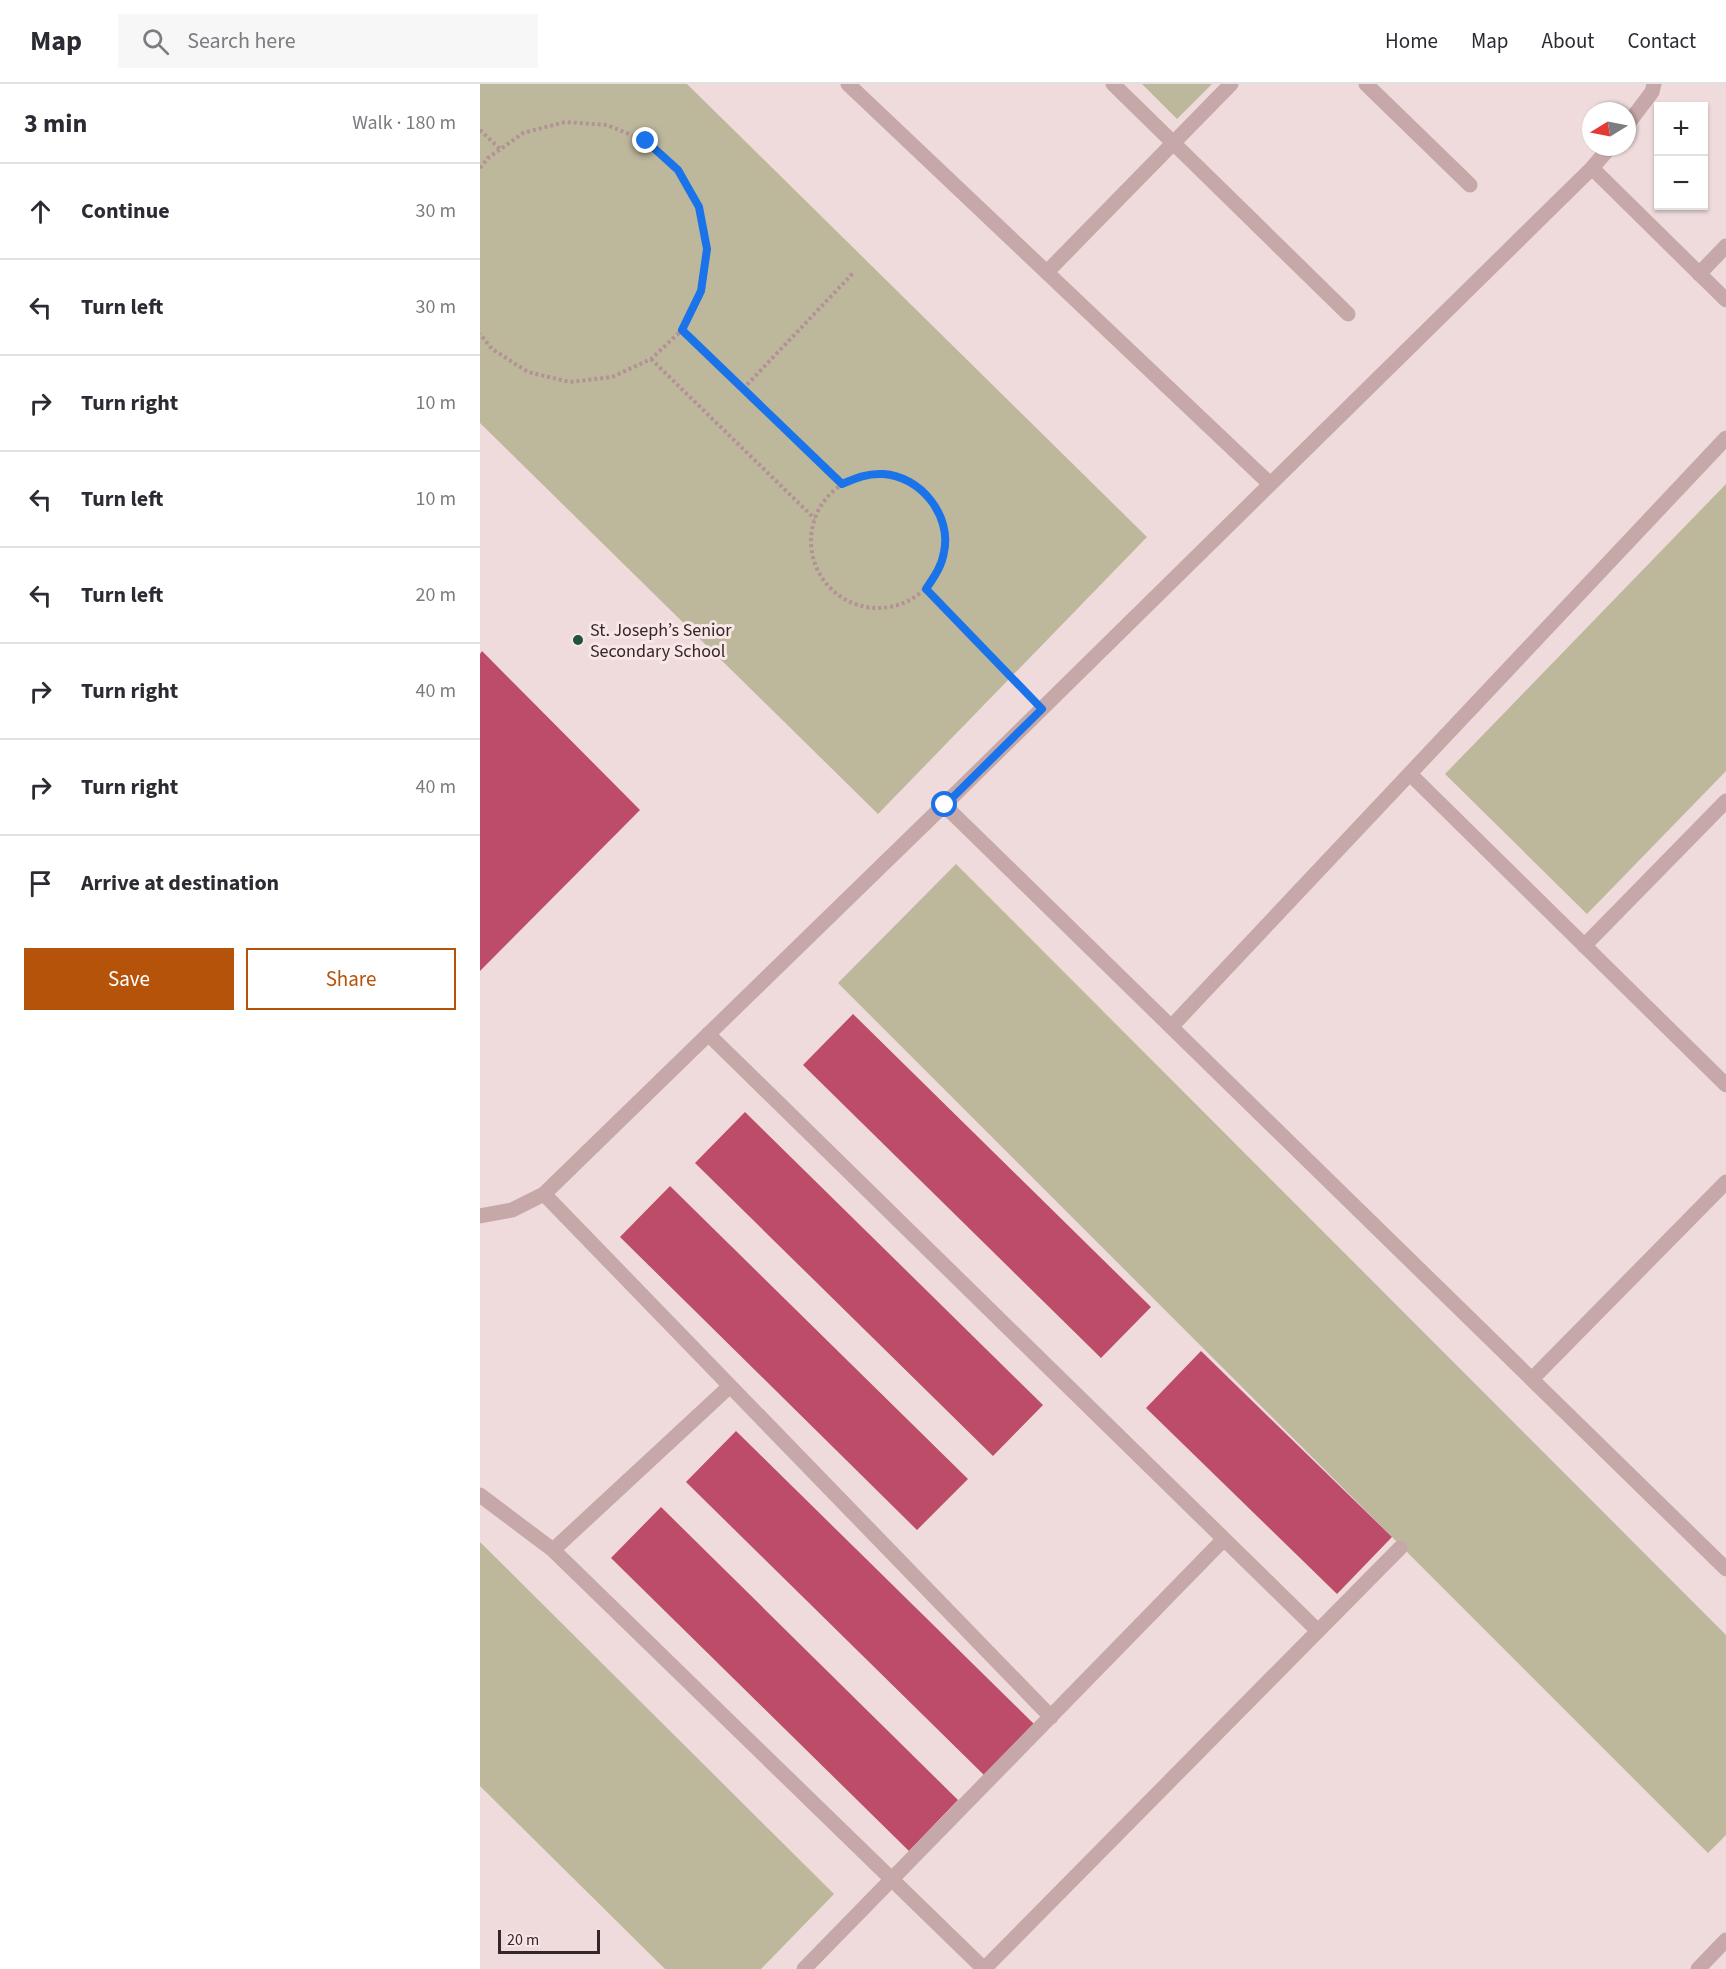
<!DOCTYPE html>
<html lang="en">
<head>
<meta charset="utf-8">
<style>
  :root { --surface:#fff; --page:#f7f7f7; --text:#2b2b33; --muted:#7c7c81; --line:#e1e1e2; --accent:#b45309 }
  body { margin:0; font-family:"Source Sans 3",sans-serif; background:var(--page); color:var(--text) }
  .controls { position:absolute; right:18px; top:18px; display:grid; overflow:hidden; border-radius:0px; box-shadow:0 2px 4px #0004 }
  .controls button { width:54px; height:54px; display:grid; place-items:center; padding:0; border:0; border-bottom:2px solid var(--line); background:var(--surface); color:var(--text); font:30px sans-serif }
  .compass { position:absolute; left:1102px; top:18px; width:54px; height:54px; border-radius:50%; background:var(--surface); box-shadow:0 2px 4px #0004; rotate:260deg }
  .scale { position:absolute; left:18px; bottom:15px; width:102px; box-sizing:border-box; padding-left:6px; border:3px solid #342729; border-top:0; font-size:16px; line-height:21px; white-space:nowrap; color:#342729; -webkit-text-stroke:4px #f8e7e6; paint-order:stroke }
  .stop { position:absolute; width:18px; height:18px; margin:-14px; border:4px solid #1a73e8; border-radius:50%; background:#fff }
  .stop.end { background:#1a73e8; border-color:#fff; box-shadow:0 2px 6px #0008 }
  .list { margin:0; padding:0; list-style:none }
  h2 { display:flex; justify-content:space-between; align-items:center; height:78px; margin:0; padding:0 24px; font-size:26px }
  h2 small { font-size:20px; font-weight:400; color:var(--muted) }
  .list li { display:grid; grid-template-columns:39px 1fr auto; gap:18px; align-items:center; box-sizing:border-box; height:96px; padding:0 24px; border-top:2px solid var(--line) }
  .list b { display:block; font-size:22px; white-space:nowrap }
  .list em { font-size:20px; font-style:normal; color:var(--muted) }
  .actions { display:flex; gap:12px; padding:18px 24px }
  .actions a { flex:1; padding:14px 0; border:2px solid var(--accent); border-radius:0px; text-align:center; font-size:21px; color:var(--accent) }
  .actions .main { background:var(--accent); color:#fff }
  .icon { flex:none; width:33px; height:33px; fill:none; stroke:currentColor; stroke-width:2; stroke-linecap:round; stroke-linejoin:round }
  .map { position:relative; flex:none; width:1246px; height:1885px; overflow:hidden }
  header { display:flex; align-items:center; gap:36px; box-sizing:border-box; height:84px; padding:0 30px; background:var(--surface); border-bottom:2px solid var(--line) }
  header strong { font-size:28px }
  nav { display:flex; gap:33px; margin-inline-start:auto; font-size:21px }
  .search { width:420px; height:54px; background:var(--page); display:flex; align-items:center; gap:15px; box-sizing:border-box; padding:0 21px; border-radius:0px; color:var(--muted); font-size:22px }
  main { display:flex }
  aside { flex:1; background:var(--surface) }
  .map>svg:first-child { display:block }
  .green { fill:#bdb89c }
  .building { fill:#bc4c67 }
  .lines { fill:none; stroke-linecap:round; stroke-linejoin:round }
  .path { stroke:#b29294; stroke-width:4; stroke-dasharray:3 3; stroke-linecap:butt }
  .minor { stroke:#c6a8a9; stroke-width:15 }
  .route { stroke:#1a73e8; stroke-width:8 }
  .poi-dot { fill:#20523d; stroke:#f8e7e6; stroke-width:2 }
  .labels { text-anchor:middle; stroke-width:6; stroke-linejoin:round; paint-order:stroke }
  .poi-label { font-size:18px; fill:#342729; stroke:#f8e7e6; text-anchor:start }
</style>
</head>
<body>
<header>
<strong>Map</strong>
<div class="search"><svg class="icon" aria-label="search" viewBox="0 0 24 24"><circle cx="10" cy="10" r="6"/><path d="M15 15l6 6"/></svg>Search here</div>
<nav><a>Home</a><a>Map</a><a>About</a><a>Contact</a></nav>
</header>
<main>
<aside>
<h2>3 min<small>Walk · 180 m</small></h2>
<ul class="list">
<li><svg class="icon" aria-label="ahead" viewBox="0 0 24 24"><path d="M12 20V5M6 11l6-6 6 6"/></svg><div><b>Continue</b></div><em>30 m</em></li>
<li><svg class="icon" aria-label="left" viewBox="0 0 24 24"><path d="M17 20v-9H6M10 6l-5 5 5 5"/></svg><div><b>Turn left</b></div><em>30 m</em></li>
<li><svg class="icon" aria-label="right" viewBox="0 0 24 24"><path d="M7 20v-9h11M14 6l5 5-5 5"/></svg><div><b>Turn right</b></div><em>10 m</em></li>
<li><svg class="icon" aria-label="left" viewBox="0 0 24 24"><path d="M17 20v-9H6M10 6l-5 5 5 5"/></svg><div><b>Turn left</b></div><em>10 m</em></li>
<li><svg class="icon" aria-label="left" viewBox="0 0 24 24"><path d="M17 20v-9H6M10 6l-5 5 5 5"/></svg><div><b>Turn left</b></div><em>20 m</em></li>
<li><svg class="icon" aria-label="right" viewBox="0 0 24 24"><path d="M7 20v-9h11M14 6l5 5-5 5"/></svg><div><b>Turn right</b></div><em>40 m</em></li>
<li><svg class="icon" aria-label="right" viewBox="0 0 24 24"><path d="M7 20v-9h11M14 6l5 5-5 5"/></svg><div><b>Turn right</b></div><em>40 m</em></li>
<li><svg class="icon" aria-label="arrive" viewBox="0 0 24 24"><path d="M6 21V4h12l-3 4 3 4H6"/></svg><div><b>Arrive at destination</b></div></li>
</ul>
<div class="actions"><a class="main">Save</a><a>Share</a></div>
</aside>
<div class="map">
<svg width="1246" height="1885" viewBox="0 0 1246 1885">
  <rect width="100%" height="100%" fill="#efdbdb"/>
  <!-- green -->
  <path class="green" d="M0,0H207L667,453L398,730L0,339Z
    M662,0H732L697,35Z
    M1246,400V687L1107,830L965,690Z
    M476,780L1246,1551V1751L1228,1769L358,899Z
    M0,1458L354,1810L281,1885H185L0,1702Z"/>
  <!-- building -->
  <path class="building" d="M2,567L160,726L0,887V570Z
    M373,930L671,1223L621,1274L323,981Z
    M265,1028L563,1321L513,1372L215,1079Z
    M190,1102L488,1395L437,1446L140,1153Z
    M721,1267L912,1453L857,1510L666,1324Z
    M256,1347L554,1640L504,1691L206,1398Z
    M181,1423L478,1716L429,1767L131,1474Z"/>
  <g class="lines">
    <!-- path -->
    <path class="path" d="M0,46L20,65
      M0,84L8,74L43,49L85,38L127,41L166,57L198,86L219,123L227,165L221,207L202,246L171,275L132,293L90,298L48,288L12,265L0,250
      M202,246L362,400
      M171,275L335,435
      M263,305L374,188
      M331 457a67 67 0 1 1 134 0a67 67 0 1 1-134 0Z
      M446,505L545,607"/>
    <!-- minor -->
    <path class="minor" d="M368,0L790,400
      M633,0L868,230
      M886,0L990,101
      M1147,41L1172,8L1174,0
      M1112,84L1246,216
      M567,188L751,0
      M1219,190L1246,162
      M930,690L1246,1001
      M464,721L1246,1485
      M1104,862L1246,717
      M691,943L1246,354
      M228,950L838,1547
      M64,1110L571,1633
      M0,1132L32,1126L64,1110L464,721L1112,84L1130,63
      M1052,1295L1246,1098
      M0,1411L73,1466L504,1885L920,1464
      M73,1466L250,1302
      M324,1885L744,1455
      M1218,1885L1246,1856"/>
  </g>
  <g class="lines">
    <!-- route -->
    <path class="route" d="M166,57L198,86L219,123L227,165L221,207L202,246L362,400C376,394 388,389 403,390C440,392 472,431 464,468C462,482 454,493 446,505L562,625L465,721"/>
  </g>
  <!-- markers -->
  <circle class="poi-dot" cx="98" cy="556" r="6"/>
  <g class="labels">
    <!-- poi labels -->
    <g class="poi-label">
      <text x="110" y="552">St. Joseph’s Senior<tspan x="110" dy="21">Secondary School</tspan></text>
    </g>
  </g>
</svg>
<div class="controls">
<button>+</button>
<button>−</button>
</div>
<svg class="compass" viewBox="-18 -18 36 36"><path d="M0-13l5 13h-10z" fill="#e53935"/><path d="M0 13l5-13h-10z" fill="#7c7c81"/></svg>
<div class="scale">20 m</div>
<div class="stop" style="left:465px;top:721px"></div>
<div class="stop end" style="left:166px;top:57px"></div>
</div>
</main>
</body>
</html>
